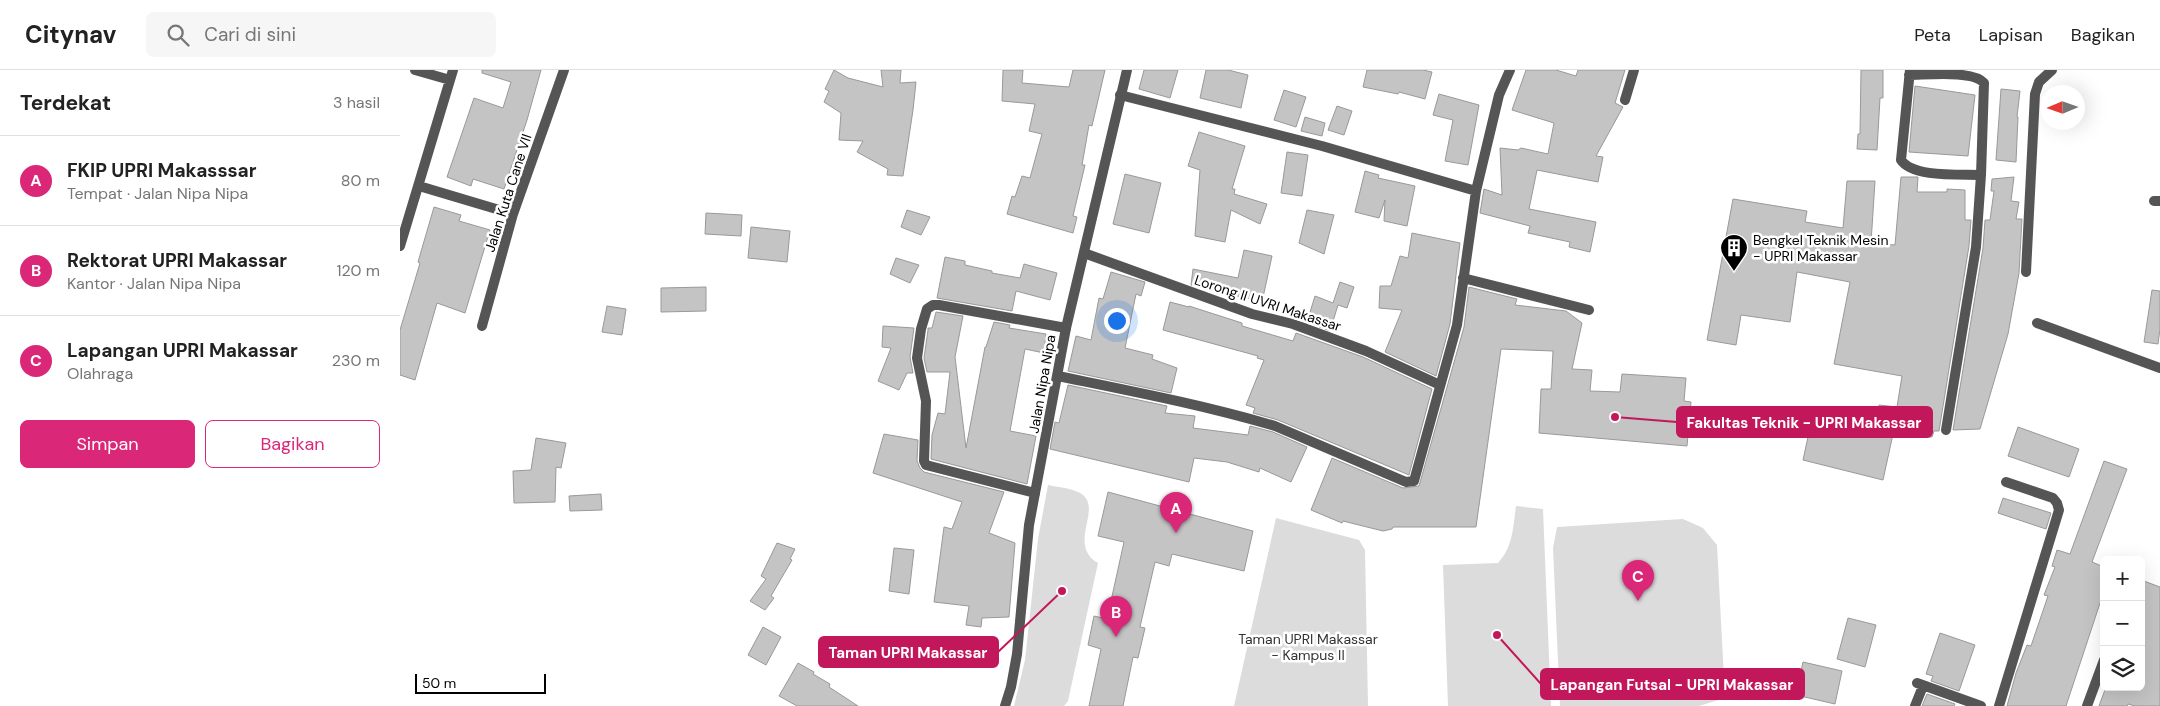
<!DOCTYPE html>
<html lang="id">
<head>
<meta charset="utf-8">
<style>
  :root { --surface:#fff; --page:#f6f6f6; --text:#222; --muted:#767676; --line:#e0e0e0; --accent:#db2777 }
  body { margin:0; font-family:"DM Sans",sans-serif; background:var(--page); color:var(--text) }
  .controls { position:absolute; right:15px; bottom:15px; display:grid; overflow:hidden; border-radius:8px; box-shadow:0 5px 20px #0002 }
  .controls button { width:45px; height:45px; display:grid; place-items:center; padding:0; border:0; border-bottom:1px solid var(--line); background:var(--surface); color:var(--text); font:25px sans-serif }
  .compass { position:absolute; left:1640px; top:15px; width:45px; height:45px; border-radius:50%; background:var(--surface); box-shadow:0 5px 20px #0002; rotate:268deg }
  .scale { position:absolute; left:15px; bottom:12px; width:131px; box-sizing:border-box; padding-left:5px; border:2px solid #000; border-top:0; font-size:14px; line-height:18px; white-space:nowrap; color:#000; -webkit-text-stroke:4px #fff; paint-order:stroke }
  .you { position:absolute; left:716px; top:250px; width:18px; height:18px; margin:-12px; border:4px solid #fff; border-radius:50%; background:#1a73e8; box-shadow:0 0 0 8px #1a73e833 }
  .badge { display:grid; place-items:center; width:32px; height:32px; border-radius:50%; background:var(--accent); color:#fff; font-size:16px; font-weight:700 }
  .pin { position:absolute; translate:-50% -41px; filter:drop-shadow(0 1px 2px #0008) }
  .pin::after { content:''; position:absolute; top:26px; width:18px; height:15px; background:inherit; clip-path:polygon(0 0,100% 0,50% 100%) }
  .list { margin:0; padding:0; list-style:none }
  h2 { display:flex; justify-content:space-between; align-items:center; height:65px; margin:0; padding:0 20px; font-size:21px }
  h2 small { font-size:16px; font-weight:400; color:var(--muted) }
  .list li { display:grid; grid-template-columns:32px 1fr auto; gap:15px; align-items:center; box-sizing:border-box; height:90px; padding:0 20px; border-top:1px solid var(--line) }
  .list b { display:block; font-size:19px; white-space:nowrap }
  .list p { margin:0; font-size:16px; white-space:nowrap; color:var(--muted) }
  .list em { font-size:16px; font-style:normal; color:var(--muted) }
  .actions { display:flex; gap:10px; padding:15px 20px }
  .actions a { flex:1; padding:11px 0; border:1px solid var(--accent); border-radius:8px; text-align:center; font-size:18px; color:var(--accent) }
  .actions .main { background:var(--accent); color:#fff }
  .icon { flex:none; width:28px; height:28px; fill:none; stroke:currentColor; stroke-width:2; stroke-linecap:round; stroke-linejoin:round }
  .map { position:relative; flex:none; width:1760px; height:636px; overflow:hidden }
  header { display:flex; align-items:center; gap:30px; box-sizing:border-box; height:70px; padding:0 25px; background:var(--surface); border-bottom:1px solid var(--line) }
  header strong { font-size:24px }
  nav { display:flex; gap:28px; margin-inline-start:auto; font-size:18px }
  .search { width:350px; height:45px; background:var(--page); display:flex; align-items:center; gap:12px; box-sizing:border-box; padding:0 18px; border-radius:8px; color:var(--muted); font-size:19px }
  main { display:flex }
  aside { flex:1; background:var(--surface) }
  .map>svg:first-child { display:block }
  .green { fill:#dcdcdc }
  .building { fill:#c4c4c4; stroke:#999 }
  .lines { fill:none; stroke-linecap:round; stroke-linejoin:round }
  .minor { stroke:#555; stroke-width:10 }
  .tertiary { stroke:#555; stroke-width:10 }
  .labels { text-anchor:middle; stroke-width:5; stroke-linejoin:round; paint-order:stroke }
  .street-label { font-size:14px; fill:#000; stroke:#fff }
  .poi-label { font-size:14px; fill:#000; stroke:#fff; text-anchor:start }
  .park-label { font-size:14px; fill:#333; stroke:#fff }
  .leader { fill:none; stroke:#c2185b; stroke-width:2 }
  .callout-dot { fill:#c2185b; stroke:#fff; stroke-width:2 }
  .callout { fill:#c2185b; stroke:#c2185b; stroke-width:2 }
  .callout-label { font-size:15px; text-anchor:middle; font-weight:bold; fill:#fff }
</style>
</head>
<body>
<header>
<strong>Citynav</strong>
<div class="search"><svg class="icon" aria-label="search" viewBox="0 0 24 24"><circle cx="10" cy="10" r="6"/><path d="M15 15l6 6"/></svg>Cari di sini</div>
<nav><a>Peta</a><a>Lapisan</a><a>Bagikan</a></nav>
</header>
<main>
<aside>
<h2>Terdekat<small>3 hasil</small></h2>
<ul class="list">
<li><span class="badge">A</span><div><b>FKIP UPRI Makasssar</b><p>Tempat · Jalan Nipa Nipa</p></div><em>80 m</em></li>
<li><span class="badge">B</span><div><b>Rektorat UPRI Makassar</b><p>Kantor · Jalan Nipa Nipa</p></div><em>120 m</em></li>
<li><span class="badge">C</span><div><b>Lapangan UPRI Makassar</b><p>Olahraga</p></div><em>230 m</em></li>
</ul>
<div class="actions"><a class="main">Simpan</a><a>Bagikan</a></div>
</aside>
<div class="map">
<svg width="1760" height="636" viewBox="0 0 1760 636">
  <rect width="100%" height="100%" fill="#fff"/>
  <!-- green -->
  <path class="green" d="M648,415C657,417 670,418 678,422C707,435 665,474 698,493L668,631L664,636H614L625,590L638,469Z
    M1116,436L1143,439L1151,636H1048L1043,495L1098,493C1113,477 1113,458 1116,436Z
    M876,448L959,470L965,480L968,636H834Z
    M1283,449L1303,458L1317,475L1325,628L1299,636H1160L1153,478L1157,457Z"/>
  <!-- building -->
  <path class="building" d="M82,0H141L127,50L104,119L73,109L71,116L47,107L74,28L103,38L111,12L82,3Z
    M434,0L448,8L483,17L481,0H501L500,13L516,12L513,40L503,106L487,105L488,99L457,82L463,71L439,70L441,43L424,32L429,21L425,19Z
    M603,0H623L622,13L669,17L673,0H705L692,56L689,55L682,95H685L673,146L677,147L673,163L607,144L612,126L615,127L622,106L630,108L642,64L629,61L635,34L602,31Z
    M744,0H778L770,28L739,19Z
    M806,0H828L848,5L841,38L800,28Z
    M967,0H1023L1032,2L1025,29L999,22L998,24L963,17Z
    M1126,0H1156L1176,6L1178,0H1225L1215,33L1223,37L1196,86L1203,87L1198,112L1137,100L1129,139L1196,152L1190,182L1169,177L1170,172L1128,163L1130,156L1080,143L1084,119L1102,125L1100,78L1118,80L1121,78L1148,84L1154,53L1112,40Z
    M1461,0H1483V28H1480L1477,80L1457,79L1458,64H1460Z
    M1515,16L1575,25L1568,86L1509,82Z
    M1601,19L1620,21L1617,47H1618L1616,92L1596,90Z
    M884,20L906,27L896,57L874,50Z
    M1039,24L1079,35L1068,95L1045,91L1053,50L1033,45Z
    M937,36L952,41L944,65L928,60Z
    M905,47L925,53L922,66L901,61Z
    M799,62L845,76L832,119H835L834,124L867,134L860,154L831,140L825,172L795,166L800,100L788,96Z
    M887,82L908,85L902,126L881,123Z
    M965,101L979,105L978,108L1015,116L1007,156L984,151L985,130L979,148L955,142Z
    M725,104L761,113L749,163L713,154Z
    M1501,107H1518L1517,122H1547V119L1565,120V150H1571L1569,176L1539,361H1534L1532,367H1507L1493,364L1483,410L1403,390L1413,344L1474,361L1479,335L1497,337L1502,306L1434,294L1450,212L1397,202L1390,252L1341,245L1336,275L1307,270L1333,129L1407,141L1405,152L1443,158L1447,111H1475L1471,173L1495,175Z
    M1614,107L1611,131L1619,132L1616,149H1622L1619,203L1608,264L1580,359L1553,360L1583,178L1585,150H1590L1594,121H1591L1592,109Z
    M34,137L61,145L59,151L90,160L65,243L37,233L15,310L0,305V260L20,193L18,192Z
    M507,140L530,147L521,165L501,157Z
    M907,140L934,145L924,184L899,173Z
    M306,143L342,145L341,166L305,164Z
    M351,157L390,161L387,192L348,188Z
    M1012,163L1060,173L1050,254L1036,306L985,282L1002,240L979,238L980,216H991L1000,186L1008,188Z
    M844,180L872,186L862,232L791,215L793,199L838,208Z
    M545,187L565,191V195L592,201V203L620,208L624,194L657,203L650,230L616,221L612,241L537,228Z
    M496,188L519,195L510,213L490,204Z
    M711,202L745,212L741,226L736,224L725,278L753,285L752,289L777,298L771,323L668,301L676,266L691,270L699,228L703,229Z
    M940,212L954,217L947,238L938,235L930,261L907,252L915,226L933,233Z
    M306,217V241L261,242V218Z
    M1069,217L1117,229L1115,235L1166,241L1182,253L1172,299L1192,300L1190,321L1220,322L1222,304L1286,308L1284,331L1291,332L1287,376L1139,363L1141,319H1151L1153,281L1101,279L1076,457H993L992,459L983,461L943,451L942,453L911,440L932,388L1003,418L1019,416L1064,257Z
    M1752,220L1760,221V259L1758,274L1744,272Z
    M770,232L789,237V236L842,253V256L893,271L896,263L963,287L1032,319L1009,405L878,350L853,343L855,338L846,335L864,290L857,288L858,286L763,260Z
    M207,236L226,239L222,265L202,262Z
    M536,242L563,246L555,287L566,378L585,277H586L594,252L610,255L609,258L646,264L644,283L625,279L610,361L636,366L627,414L531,389L532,365L538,343L545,344L550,302H527L524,288L528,260V258H532Z
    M483,256L514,258L510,287L513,303H507L499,320L478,311L491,278L482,277Z
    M668,315L767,336L765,343L795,346L793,358L848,365L850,356L873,362L907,377L891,412L860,398L859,402L827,392L794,388L789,412L650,379L655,352L659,353Z
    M1618,357L1679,379L1669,407L1608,386Z
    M484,364L518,370L517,391L520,398L524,402L604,422L589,463L615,473L609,547L582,548L581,557L566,555L569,536L534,532L544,457L552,459L562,432L473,403Z
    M136,368L166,373L161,398L156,397L155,432L114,433L113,401L131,400Z
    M1704,391L1727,399L1692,492L1704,497V521L1666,636H1607L1616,603L1627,575L1631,576L1648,526L1644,525L1655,497L1652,496L1657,480L1670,484Z
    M708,422L853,461L844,501L772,484L769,496L755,492L740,557L745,558L738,588L733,587L723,636H689L701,579L688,575L694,546L707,549L724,472L698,466Z
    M201,424L202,440L170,441L169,426Z
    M1603,428L1651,443L1646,459L1598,443Z
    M377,473L395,479L390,489L392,490L371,526L374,528L365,540L350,531L366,509L361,506Z
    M494,478L514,480L509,524L489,521Z
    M1741,510L1760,517V636H1735L1728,634L1727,636H1699L1706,617H1741Z
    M1448,548L1476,555L1465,597L1437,589Z
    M363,557L381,567L366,595L348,585Z
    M1540,563L1575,575L1559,621L1531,611L1533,606L1526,604Z
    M1403,592L1442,601L1435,634L1396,625Z
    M398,593L414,602L413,604L430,614L429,617L458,636H397L379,626Z
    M1527,624L1555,634L1554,636H1522Z"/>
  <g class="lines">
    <!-- minor -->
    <path class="minor" d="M15,0L50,10
      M1510,0L1501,90C1513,108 1561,104 1581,105L1576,177L1546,360
      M1509,5C1527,5 1573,0 1584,13L1581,105
      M720,25L922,76L1076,121
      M1225,30L1234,0
      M19,116L113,144
      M1754,131H1760
      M0,176L53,0
      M684,183L852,244L893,254L966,281L1040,315
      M1626,202L1635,24L1639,12L1652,0
      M1063,208L1189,240
      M1637,253L1760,298
      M82,256L113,144L164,0
      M658,306C731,321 804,335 875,356L1006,412L1014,411L1057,255L1076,121L1099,25L1110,0
      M635,423L526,395L524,391L526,331L517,288L521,259L527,239L533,235H539L666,258
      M1517,613L1581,636
      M1515,636L1523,616
      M1599,636L1659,440L1657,433L1653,428L1606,412
      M1687,636L1704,590"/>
    <!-- tertiary -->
    <path class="tertiary" d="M605,636L611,617L617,584L629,455L666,258L727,0"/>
  </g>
  <!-- icons -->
  <defs>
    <symbol id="building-pin" viewBox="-11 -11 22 30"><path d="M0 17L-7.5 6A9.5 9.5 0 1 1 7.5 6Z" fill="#000" stroke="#fff"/><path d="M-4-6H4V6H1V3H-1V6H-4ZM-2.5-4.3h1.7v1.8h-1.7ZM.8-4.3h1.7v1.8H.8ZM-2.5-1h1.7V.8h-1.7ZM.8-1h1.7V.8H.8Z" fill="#fff"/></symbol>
  </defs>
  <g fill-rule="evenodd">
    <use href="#building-pin" x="1318" y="162" width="32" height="43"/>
  </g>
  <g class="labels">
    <!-- street labels -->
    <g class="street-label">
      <text transform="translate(108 123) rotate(-72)" y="5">Jalan Kuta Cane VII</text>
      <text transform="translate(868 233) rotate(18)" y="5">Lorong II UVRI Makassar</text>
      <text transform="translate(642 314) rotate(-80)" y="5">Jalan Nipa Nipa</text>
    </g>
    <!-- poi labels -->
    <g class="poi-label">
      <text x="1353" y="175">Bengkel Teknik Mesin<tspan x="1353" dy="16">- UPRI Makassar</tspan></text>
    </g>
    <!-- park labels -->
    <g class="park-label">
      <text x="908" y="574">Taman UPRI Makassar<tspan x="908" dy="16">- Kampus II</tspan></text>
    </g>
  </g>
  <!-- callouts -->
  <path class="leader" d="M1215 347L1277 352M662 521L598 582M1097 565L1141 614"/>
  <g class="callout-dot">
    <circle cx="1215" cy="347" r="5"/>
    <circle cx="662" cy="521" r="5"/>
    <circle cx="1097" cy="565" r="5"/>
  </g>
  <g class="callout">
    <rect x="1277" y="337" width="255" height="30" rx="5"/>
    <rect x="419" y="567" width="179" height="30" rx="5"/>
    <rect x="1141" y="599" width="263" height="30" rx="5"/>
  </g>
  <g class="callout-label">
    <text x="1404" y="358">Fakultas Teknik - UPRI Makassar</text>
    <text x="508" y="588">Taman UPRI Makassar</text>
    <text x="1272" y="620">Lapangan Futsal - UPRI Makassar</text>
  </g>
</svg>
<div class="controls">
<button>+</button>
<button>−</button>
<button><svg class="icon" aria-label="layers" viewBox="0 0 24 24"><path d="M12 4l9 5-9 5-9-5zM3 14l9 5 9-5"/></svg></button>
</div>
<svg class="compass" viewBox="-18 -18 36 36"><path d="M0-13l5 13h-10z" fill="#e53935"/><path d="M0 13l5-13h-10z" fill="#767676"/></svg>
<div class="scale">50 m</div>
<div class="you"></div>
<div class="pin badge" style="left:776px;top:463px">A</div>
<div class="pin badge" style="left:716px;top:567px">B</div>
<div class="pin badge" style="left:1238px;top:531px">C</div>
</div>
</main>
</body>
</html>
